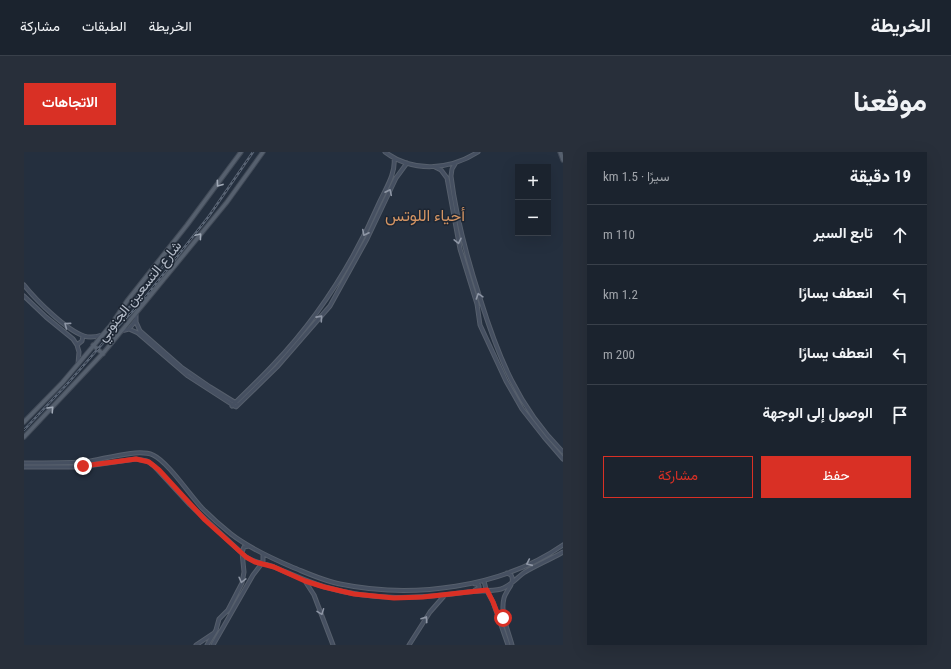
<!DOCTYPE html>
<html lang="ar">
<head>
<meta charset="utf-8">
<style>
  :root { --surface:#1b232e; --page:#282f3a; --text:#f1f3f6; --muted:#a0a4aa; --line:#39404a; --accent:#d93025 }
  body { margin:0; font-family:"Roboto Condensed",Vazirmatn,sans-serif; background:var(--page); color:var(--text); direction:rtl }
  .controls { position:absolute; right:12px; top:12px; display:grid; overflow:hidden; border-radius:0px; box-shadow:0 4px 16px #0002 }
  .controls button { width:36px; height:36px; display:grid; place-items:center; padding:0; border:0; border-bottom:1px solid var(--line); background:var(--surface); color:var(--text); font:20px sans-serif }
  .stop { position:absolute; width:12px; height:12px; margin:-9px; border:3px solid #d93025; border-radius:50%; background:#fff }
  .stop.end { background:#d93025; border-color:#fff; box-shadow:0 1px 4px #0008 }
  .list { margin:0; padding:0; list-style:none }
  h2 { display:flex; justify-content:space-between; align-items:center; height:52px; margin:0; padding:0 16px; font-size:17px }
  h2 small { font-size:13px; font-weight:400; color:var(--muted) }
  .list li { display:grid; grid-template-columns:26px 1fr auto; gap:12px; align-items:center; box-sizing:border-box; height:60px; padding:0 16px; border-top:1px solid var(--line) }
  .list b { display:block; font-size:15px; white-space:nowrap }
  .list em { font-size:13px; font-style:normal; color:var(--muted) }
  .actions { display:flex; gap:8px; padding:12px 16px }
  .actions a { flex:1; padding:9px 0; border:1px solid var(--accent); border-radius:0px; text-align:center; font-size:14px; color:var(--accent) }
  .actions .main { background:var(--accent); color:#fff }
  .icon { flex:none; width:22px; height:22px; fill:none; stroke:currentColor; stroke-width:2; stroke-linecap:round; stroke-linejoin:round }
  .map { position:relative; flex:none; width:539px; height:493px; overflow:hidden; direction:ltr; border-radius:0px }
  header { display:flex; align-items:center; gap:24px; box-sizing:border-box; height:56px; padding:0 20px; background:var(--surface); border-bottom:1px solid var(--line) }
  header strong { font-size:19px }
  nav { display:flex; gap:22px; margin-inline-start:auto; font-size:14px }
  .intro { display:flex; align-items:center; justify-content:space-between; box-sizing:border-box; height:96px; padding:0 24px }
  h1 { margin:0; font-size:28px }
  .button { padding:10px 18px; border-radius:0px; background:var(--accent); color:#fff; font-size:14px; font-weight:700 }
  main { display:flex; gap:24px; padding:0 24px }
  aside { flex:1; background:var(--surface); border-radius:0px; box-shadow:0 4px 16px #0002 }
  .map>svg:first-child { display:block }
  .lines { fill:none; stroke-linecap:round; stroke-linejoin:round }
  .secondary-casing { stroke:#565f6c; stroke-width:5 }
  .primary-casing { stroke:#414a57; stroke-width:5.5 }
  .secondary { stroke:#465061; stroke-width:3 }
  .primary { stroke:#56606e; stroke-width:3.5 }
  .rail-casing { stroke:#5a6575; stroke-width:2.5 }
  .rail { stroke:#1d2633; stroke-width:1; stroke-dasharray:3; stroke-linecap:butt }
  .oneway { stroke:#a1aab7 }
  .oneway2 { stroke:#8e96a5 }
  .route { stroke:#d93025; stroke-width:5 }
  .labels { text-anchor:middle; stroke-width:3; stroke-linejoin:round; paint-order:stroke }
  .street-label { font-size:14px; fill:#b4bcc9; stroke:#1d2633 }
  .quarter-label { font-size:16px; fill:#d59563; stroke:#1d2633 }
</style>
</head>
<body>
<header>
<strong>الخريطة</strong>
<nav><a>الخريطة</a><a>الطبقات</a><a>مشاركة</a></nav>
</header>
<div class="intro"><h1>موقعنا</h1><a class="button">الاتجاهات</a></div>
<main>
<aside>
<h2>19 دقيقة<small>سيرًا · 1.5 km</small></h2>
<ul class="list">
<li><svg class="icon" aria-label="ahead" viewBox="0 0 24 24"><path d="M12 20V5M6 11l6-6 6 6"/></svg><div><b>تابع السير</b></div><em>110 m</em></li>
<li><svg class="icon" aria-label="left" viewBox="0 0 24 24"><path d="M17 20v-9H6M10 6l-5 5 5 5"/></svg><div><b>انعطف يسارًا</b></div><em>1.2 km</em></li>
<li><svg class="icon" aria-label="left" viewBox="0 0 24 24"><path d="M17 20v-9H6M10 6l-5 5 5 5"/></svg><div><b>انعطف يسارًا</b></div><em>200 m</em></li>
<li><svg class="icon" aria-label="arrive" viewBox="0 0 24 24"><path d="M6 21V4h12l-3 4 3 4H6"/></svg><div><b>الوصول إلى الوجهة</b></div></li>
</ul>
<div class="actions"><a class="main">حفظ</a><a>مشاركة</a></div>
</aside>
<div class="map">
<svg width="539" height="493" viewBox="0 0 539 493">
  <rect width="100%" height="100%" fill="#242f3e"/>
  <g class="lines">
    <defs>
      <path id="secondary" d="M361,0C389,21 426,18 454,0
        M431,12L428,17L427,24C432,65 443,106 456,146C474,204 494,255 539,300
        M411,15L417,18L423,26L436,97L453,152L456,173L482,229L498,257L520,285L539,307
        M0,133C12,148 42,178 60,184C66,186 72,185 78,183
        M0,144L22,165L49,187L53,193L55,200L54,212
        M112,161V170L116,179L157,215L186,235L212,251
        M105,177L112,168
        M97,179L105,177L114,181L164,224L212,255L253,215L306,154L343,87L372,26L383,11
        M53,193L58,189L59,184
        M208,254C222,240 236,227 249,213C294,166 330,109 356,49C362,36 372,21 370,6
        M0,311C20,311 40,311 60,310C78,308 113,296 129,303C144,310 165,342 178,356C187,365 197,374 207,382C225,396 247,406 268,415C283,421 300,429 316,432C389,447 477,436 539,393
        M0,315H56L112,307L123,309L130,314L166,353L222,405C231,411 241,411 250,415C267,422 284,430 301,435C348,449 396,447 443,440C454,438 466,440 477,437C487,434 492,426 501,420C513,413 527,407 539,400
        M483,421L487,423C492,431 482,438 480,446C476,462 484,478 488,493
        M281,429L290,443L309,493
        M460,429L462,437L469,450L484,493
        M451,432H454L455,434V436L451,438
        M172,493L190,481
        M183,493L192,478L195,467L204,458L218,431L220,420L218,400L220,395L225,394
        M189,493L229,423L239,410V402
        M385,493L406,460L420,444"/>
      <path id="primary" d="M536,0L539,8
        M69,193L79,202
        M0,270L38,231L87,173L103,149L163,73L217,0
        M0,285L81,199L203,50L239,0"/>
    </defs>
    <!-- secondary casing -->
    <use href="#secondary" class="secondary-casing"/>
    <!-- primary casing -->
    <use href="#primary" class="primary-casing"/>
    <!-- secondary -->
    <use href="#secondary" class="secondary"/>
    <!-- primary -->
    <use href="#primary" class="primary"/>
    <defs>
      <path id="rail" d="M103,158L141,112
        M0,278L45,230L93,175L116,152L185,64L229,0"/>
    </defs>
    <!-- rail casing -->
    <use href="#rail" class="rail-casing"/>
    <!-- rail -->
    <use href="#rail" class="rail"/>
  </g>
  <!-- one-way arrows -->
  <defs><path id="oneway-chevron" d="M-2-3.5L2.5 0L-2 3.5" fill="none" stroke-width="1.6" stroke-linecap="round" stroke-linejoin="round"/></defs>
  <g class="oneway">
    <use href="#oneway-chevron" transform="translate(195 32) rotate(126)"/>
    <use href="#oneway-chevron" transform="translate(175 84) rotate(-50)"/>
    <use href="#oneway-chevron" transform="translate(27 257) rotate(-47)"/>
  </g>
  <g class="oneway2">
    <use href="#oneway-chevron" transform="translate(365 40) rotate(-64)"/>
    <use href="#oneway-chevron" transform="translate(341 81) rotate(117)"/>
    <use href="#oneway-chevron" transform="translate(434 89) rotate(78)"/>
    <use href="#oneway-chevron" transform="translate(455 144) rotate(-108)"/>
    <use href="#oneway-chevron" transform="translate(296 166) rotate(-48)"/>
    <use href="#oneway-chevron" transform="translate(43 173) rotate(-143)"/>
    <use href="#oneway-chevron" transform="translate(505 411) rotate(156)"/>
    <use href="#oneway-chevron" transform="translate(218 428) rotate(104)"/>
    <use href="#oneway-chevron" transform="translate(297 460) rotate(69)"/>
    <use href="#oneway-chevron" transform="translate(401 467) rotate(-56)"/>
  </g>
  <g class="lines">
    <!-- route -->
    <path class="route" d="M59,314L112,307L125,310L135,318L181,368L222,405L231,410L250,415L281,429L300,435L330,442L370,446L399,445L463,438L469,450L476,468L479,466"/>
  </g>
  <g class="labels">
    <!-- street labels -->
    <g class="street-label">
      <text transform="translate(115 139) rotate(-51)" y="5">شارع التسعين الجنوبي</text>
    </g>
    <!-- quarter labels -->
    <g class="quarter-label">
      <text x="401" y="69">أحياء اللوتس</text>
    </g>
  </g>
</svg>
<div class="controls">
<button>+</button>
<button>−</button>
</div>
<div class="stop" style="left:479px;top:466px"></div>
<div class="stop end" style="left:59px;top:314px"></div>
</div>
</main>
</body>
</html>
